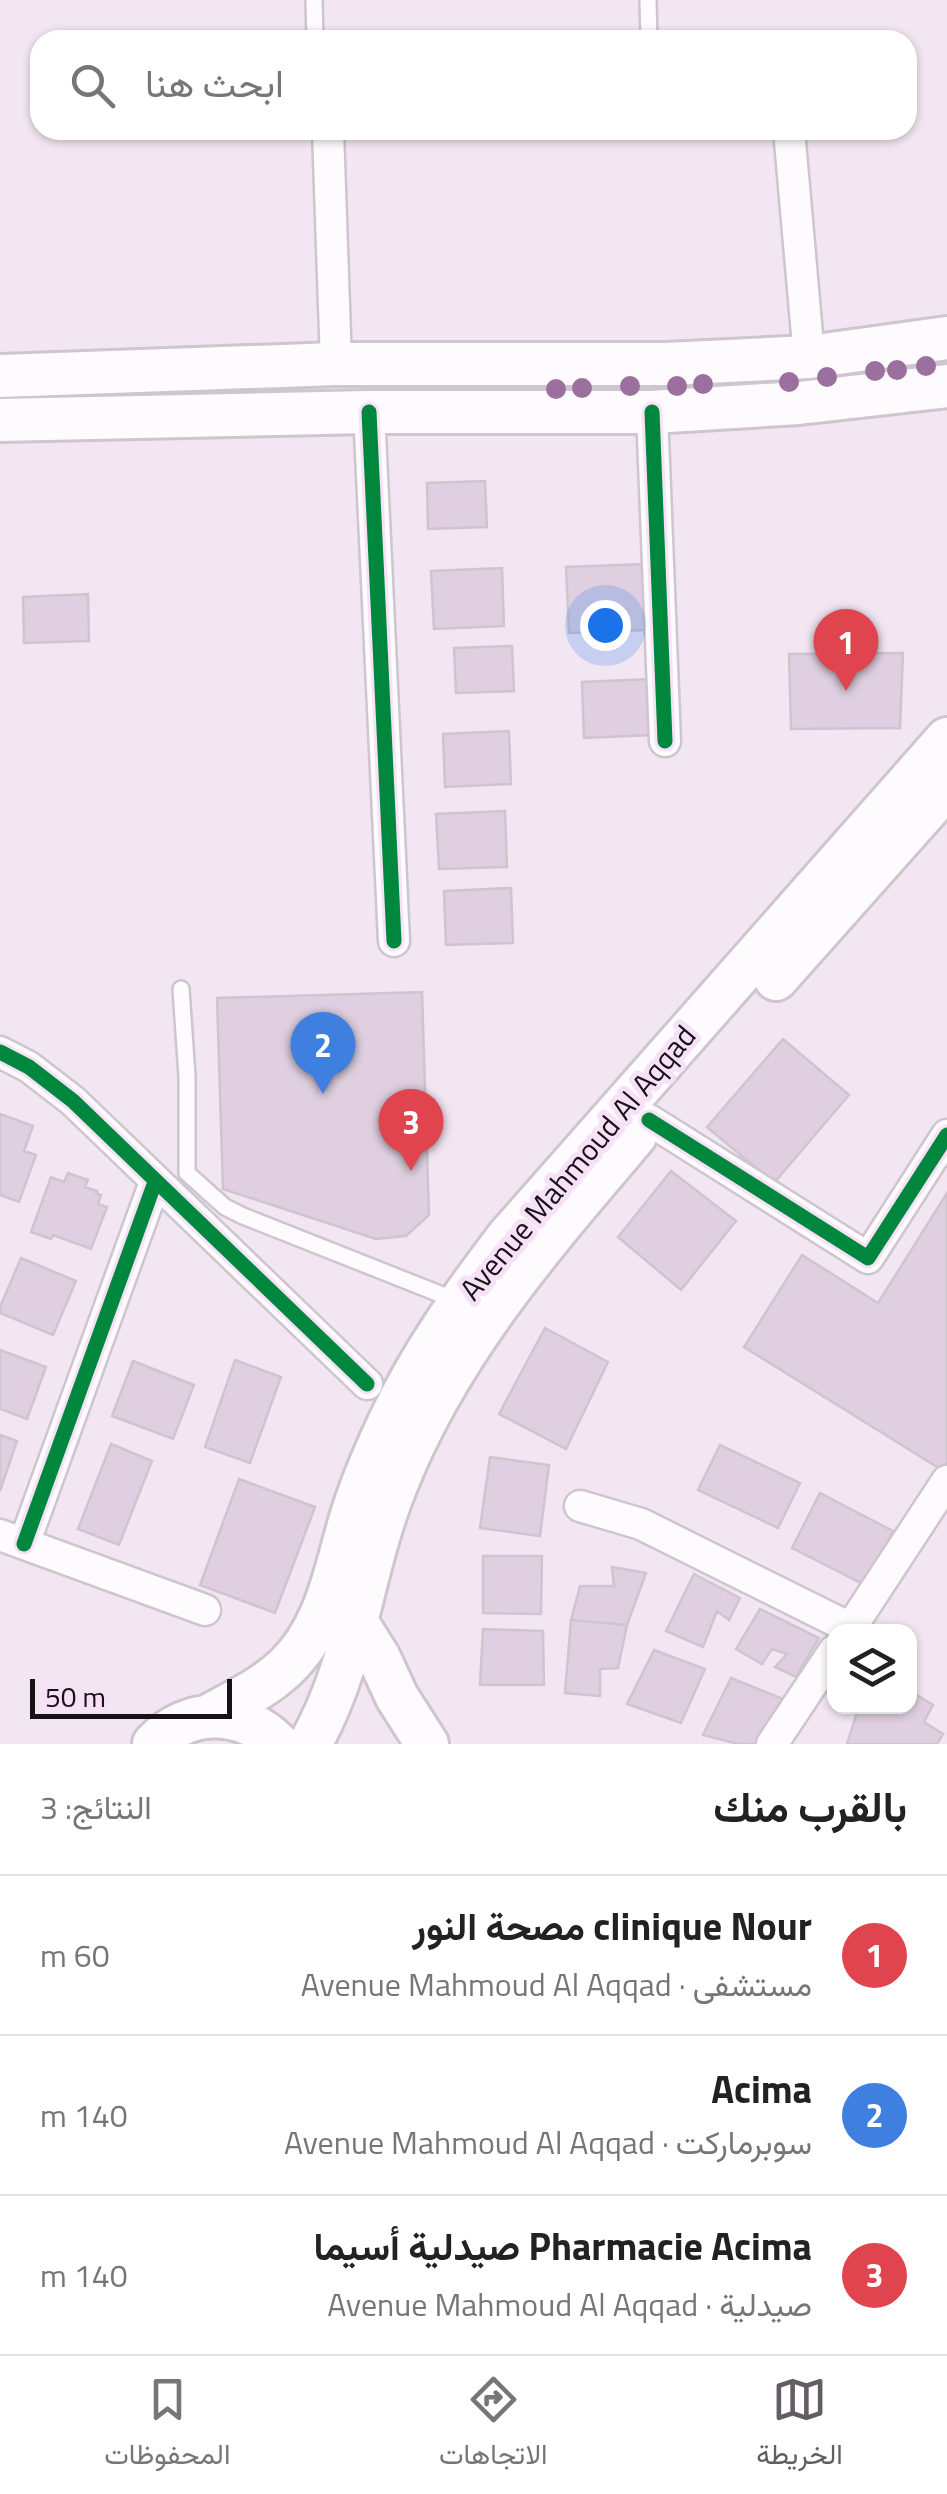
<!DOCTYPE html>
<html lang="ar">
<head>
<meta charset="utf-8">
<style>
  :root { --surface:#fff; --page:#f6f6f6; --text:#222; --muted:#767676; --line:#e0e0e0; --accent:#645c64 }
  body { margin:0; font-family:"Titillium Web",Vazirmatn,sans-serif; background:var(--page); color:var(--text); direction:rtl }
  .controls { position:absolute; right:30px; bottom:30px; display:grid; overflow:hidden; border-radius:20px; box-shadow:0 2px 8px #0004 }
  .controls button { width:90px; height:90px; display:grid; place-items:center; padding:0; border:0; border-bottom:2px solid var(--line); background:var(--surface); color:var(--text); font:50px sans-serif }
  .scale { position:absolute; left:30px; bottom:25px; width:202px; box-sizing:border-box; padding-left:10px; border:5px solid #181118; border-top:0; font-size:28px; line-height:35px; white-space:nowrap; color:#181118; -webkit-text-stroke:8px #f6e1f7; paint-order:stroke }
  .you { position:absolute; left:605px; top:625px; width:35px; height:35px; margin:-25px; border:8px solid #fff; border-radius:50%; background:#1a73e8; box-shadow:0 0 0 15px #1a73e833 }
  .badge { display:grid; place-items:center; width:65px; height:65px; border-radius:50%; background:var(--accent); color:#fff; font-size:32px; font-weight:700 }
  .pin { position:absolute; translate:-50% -82px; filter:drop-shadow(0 2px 5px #0008) }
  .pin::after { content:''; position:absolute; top:52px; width:35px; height:30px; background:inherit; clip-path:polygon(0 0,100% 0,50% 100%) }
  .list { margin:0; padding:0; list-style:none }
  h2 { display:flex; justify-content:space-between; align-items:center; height:130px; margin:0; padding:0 40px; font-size:42px }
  h2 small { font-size:32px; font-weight:400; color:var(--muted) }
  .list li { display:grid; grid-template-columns:65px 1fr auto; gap:30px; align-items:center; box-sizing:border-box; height:160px; padding:0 40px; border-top:2px solid var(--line) }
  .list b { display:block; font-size:38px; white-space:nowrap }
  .list p { margin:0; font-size:32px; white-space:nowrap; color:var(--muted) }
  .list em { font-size:32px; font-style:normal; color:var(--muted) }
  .icon { flex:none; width:55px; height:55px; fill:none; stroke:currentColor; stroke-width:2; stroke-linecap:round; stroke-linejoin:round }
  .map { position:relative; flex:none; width:947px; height:1744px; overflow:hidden; direction:ltr }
  .search { position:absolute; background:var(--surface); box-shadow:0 2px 8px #0004; left:30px; right:30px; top:30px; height:110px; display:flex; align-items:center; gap:25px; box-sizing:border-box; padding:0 35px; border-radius:30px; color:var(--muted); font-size:38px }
  .sheet { height:610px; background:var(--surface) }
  nav { display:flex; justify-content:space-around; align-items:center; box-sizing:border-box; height:140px; border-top:2px solid var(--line); background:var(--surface); font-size:28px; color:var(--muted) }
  nav a { display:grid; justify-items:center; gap:5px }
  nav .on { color:var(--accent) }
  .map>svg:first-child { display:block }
  .building { fill:#dfcfe0; stroke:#cec5ce; stroke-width:2.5 }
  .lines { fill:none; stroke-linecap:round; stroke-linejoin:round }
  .service-casing { stroke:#cec5ce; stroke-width:20 }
  .minor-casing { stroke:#cec5ce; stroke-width:35 }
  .secondary-casing { stroke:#cec5ce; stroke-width:48 }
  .service { stroke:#fdfbfd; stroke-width:15 }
  .minor { stroke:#fdfbfd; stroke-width:30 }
  .secondary { stroke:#fdfbfd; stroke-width:42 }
  .cycleway-casing { stroke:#f6e1f7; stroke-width:21 }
  .cycleway { stroke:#00873e; stroke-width:15 }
  .tree { fill:#9b709e }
  .labels { text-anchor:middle; stroke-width:10; stroke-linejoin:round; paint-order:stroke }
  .street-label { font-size:30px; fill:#181118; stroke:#f6e1f7 }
</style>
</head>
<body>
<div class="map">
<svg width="947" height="1744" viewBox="0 0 947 1744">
  <rect width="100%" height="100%" fill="#f2e6f2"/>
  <!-- building -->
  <path class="building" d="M485,481L487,527L428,529L427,483Z
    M645,564L648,630L569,633L566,567Z
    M502,568L504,626L434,629L431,571Z
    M88,594L89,641L24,643L23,597Z
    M512,646L514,691L456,693L454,648Z
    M903,653L900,728L791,729L789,654Z
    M651,679L653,735L584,738L582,682Z
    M509,731L511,784L445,787L443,734Z
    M505,811L507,867L439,869L436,814Z
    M511,888L513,943L446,945L444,891Z
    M422,992L429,1215L406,1236L376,1239L223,1189L217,998Z
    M783,1039L849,1095L774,1183L707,1127Z
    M0,1114L33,1126L24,1151L36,1155L19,1202L0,1195Z
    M671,1171L736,1221L681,1290L618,1237Z
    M68,1173L88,1180L85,1187L97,1191L96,1193L101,1195L98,1204L107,1207L91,1249L53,1235L51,1239L31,1232L51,1177L64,1182Z
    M947,1193V1462L942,1470L744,1347L802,1255L878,1303Z
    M21,1258L76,1281L53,1335L0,1313V1307Z
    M545,1328L608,1362L566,1449L499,1414Z
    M0,1350L46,1367L27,1419L0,1409Z
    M235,1360L281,1377L250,1463L205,1447Z
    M133,1361L194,1385L173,1439L112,1416Z
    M0,1435L17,1441L0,1491Z
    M111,1444L152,1461L119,1545L78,1529Z
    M720,1445L800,1483L778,1528L698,1490Z
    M490,1457L549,1465L540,1536L480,1528Z
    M239,1479L315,1507L275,1613L200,1585Z
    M820,1493L893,1531L865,1585L792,1548Z
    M483,1556H542L541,1614L483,1613Z
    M612,1567L646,1573L627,1625L571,1620L580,1586H614Z
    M694,1574L740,1598L729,1620L717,1611L703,1647L666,1631Z
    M760,1609L819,1638L796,1677L775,1667L787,1654L772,1649L762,1664L736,1649Z
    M571,1620L627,1625L618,1668L600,1669V1696L565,1693Z
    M483,1629L543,1631L544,1685H480Z
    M654,1650L705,1669L681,1723L627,1704Z
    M731,1678L793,1703L760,1744H738L703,1735Z
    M910,1691L933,1705L924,1722L943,1734L937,1744H847L859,1706H910Z"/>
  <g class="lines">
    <defs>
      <path id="service" d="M314,0L315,40
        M648,0L649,40
        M181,989L187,1076V1173L225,1207L243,1216L455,1300"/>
      <path id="minor" d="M328,130L336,364
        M789,130L809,357
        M369,412L394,941
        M652,412L665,741
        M0,1052L29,1067L73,1101L367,1384
        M649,1120L868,1258L947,1135
        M580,1506L641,1524L850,1628
        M0,1535L205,1610
        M24,1544L155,1182
        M848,1632L947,1481
        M772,1744L834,1651"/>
      <path id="secondary" d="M0,376L336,364H666L809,357L947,338
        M0,420L369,412H652L799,403L947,386
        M776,979L947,787
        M357,1623L379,1658L397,1697L427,1744
        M209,1716C236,1701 264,1688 286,1667C328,1627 336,1567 352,1515C362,1483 375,1453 389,1423C420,1356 463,1296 508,1237L947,739
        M154,1744C189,1707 242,1708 278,1744
        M310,1744C357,1661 361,1571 396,1485C449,1351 543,1244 635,1136"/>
    </defs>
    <!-- service casing -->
    <use href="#service" class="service-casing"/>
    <!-- minor casing -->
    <use href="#minor" class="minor-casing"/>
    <!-- secondary casing -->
    <use href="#secondary" class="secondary-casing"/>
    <!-- service -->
    <use href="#service" class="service"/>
    <!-- minor -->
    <use href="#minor" class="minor"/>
    <!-- secondary -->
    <use href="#secondary" class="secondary"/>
    <defs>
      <path id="cycleway" d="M369,412L394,941
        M652,412L665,741
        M0,1052L29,1067L73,1101L367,1384
        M649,1120L868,1258L947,1135
        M24,1544L155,1182"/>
    </defs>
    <!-- cycleway casing -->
    <use href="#cycleway" class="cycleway-casing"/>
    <!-- cycleway -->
    <use href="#cycleway" class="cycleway"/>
  </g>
  <!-- trees -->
  <g class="tree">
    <circle cx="926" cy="366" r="10"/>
    <circle cx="897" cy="370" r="10"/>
    <circle cx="875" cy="371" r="10"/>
    <circle cx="827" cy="377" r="10"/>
    <circle cx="789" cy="382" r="10"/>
    <circle cx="703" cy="384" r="10"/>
    <circle cx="630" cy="386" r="10"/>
    <circle cx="677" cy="386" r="10"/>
    <circle cx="582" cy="388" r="10"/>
    <circle cx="556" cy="389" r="10"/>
  </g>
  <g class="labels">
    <!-- street labels -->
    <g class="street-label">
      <text transform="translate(578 1163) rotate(-50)" y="10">Avenue Mahmoud Al Aqqad</text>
    </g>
  </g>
</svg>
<div class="controls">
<button><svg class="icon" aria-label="layers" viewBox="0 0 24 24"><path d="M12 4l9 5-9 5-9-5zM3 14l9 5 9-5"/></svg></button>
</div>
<div class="scale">50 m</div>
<div class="you"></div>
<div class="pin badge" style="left:846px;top:691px;background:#e0444e">1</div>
<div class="pin badge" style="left:323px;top:1094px;background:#3f7fe0">2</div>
<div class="pin badge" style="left:411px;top:1171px;background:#e0444e">3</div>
<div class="search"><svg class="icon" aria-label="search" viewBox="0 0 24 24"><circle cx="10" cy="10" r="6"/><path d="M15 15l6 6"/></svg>ابحث هنا</div>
</div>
<section class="sheet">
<h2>بالقرب منك<small>النتائج: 3</small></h2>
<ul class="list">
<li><span class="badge" style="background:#e0444e">1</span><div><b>clinique Nour مصحة النور</b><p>مستشفى · Avenue Mahmoud Al Aqqad</p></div><em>60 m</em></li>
<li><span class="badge" style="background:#3f7fe0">2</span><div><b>Acima</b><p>سوبرماركت · Avenue Mahmoud Al Aqqad</p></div><em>140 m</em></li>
<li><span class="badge" style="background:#e0444e">3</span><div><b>Pharmacie Acima صيدلية أسيما</b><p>صيدلية · Avenue Mahmoud Al Aqqad</p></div><em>140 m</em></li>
</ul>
</section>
<nav>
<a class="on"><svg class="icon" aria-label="map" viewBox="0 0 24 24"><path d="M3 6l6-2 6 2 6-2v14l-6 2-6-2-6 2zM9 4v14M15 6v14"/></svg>الخريطة</a>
<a><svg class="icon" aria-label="directions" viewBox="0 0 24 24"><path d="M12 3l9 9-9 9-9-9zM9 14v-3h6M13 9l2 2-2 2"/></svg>الاتجاهات</a>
<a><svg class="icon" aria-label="saved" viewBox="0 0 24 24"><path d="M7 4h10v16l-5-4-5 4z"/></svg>المحفوظات</a>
</nav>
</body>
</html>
